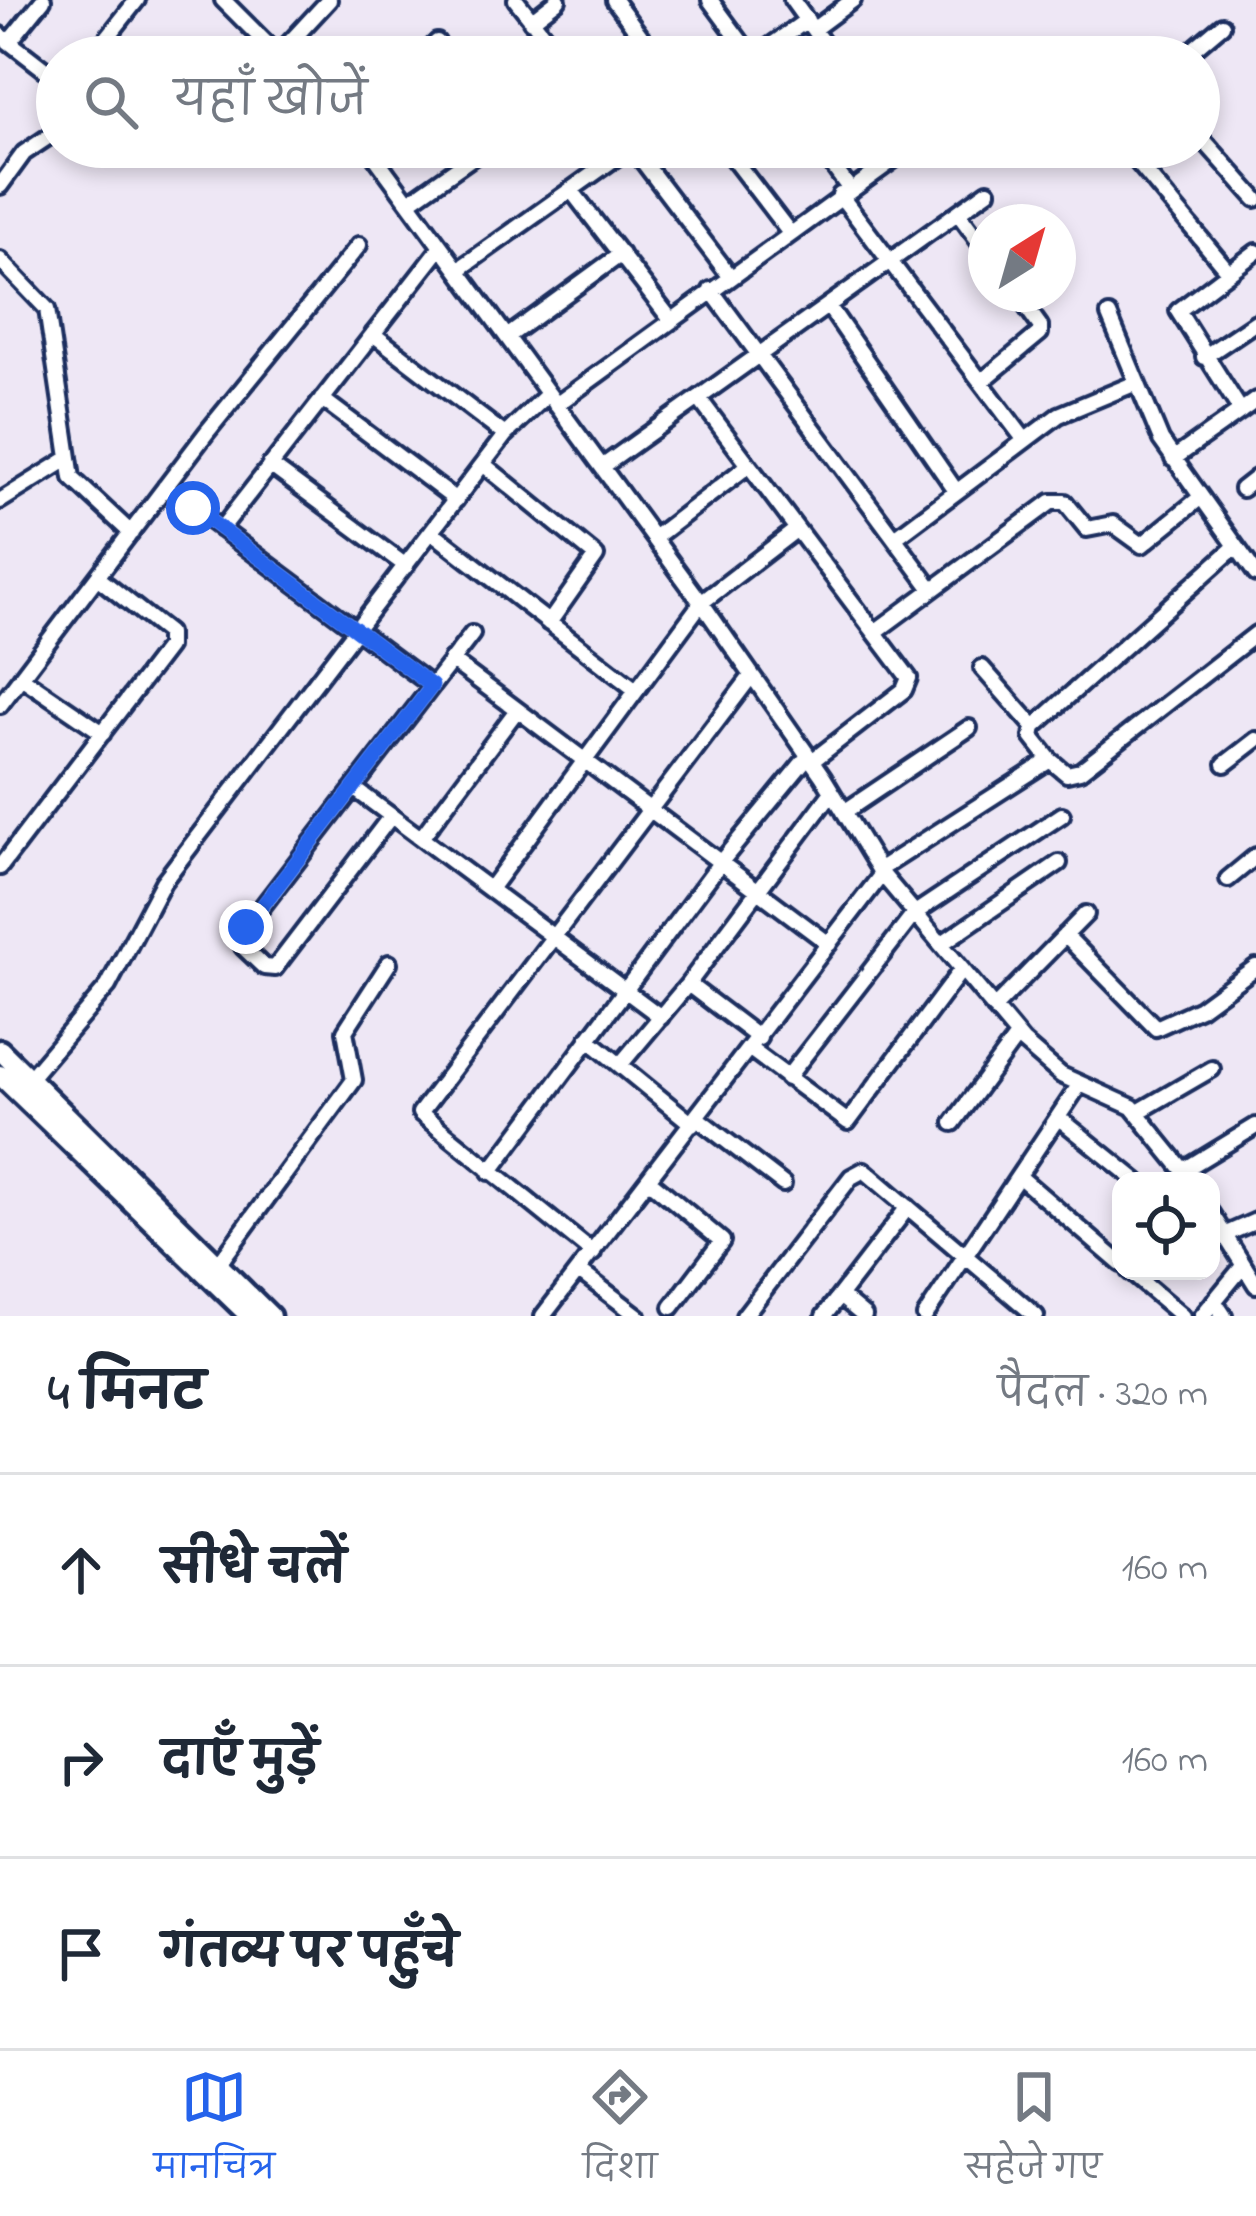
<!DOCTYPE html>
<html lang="hi">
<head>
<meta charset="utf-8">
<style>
  :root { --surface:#fff; --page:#f2f2f3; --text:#1f2937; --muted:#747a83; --line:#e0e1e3; --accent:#2563eb }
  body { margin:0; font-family:"Indie Flower","Playpen Sans Deva",sans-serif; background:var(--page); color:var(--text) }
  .controls { position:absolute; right:36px; bottom:36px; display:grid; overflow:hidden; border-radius:24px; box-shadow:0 6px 18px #0003 }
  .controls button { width:108px; height:108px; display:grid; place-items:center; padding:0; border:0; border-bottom:3px solid var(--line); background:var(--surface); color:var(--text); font:60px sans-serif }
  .compass { position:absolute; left:968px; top:204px; width:108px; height:108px; border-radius:50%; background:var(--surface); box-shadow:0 6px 18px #0003; rotate:37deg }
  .stop { position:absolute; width:36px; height:36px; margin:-27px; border:9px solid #2563eb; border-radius:50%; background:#fff }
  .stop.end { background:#2563eb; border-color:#fff; box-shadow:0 3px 12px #0008 }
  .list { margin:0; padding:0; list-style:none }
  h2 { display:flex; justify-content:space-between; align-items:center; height:156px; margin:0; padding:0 48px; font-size:51px }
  h2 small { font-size:39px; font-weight:400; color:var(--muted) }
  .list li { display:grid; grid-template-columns:78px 1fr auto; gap:36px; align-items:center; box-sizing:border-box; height:192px; padding:0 48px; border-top:3px solid var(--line) }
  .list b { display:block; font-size:45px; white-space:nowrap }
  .list em { font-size:39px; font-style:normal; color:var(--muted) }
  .icon { flex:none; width:66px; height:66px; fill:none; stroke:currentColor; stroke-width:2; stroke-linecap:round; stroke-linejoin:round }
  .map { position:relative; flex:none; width:1256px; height:1316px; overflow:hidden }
  .search { position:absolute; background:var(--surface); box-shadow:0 6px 18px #0003; left:36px; right:36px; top:36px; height:132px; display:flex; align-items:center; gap:30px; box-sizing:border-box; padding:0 42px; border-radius:66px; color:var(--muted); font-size:45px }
  .sheet { height:732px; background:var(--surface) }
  nav { display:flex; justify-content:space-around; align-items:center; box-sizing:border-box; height:168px; border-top:3px solid var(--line); background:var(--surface); font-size:33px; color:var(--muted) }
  nav a { display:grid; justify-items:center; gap:6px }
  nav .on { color:var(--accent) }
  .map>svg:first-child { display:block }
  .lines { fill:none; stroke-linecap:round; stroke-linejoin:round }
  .minor-casing { stroke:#1b2f5e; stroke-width:22 }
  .secondary-casing { stroke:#1b2f5e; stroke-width:27 }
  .minor { stroke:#fff; stroke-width:14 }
  .secondary { stroke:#fff; stroke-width:18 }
  .route { stroke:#2563eb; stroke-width:15 }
</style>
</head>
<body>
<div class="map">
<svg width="1256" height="1316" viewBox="0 0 1256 1316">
  <rect width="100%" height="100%" fill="#eee7f5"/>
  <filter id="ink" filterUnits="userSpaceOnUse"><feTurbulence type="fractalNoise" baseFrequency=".00833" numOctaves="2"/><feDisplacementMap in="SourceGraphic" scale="24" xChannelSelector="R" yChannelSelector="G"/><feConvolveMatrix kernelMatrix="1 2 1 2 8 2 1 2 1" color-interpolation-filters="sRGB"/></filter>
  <g filter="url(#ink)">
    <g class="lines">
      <defs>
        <path id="minor" d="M223,0L280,57
          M516,0L561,57
          M614,0L656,57
          M710,0L752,57
          M792,0L833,57
          M531,21L558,0
          M814,29L853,0
          M0,35L57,79
          M9,42L43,0
          M278,55L329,0
          M92,57L137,0
          M422,57L437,42
          M755,57L807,20
          M1184,57L1222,25
          M1199,135L1256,199
          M368,147L708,612L823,777L882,874L1023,1042L1061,1075L1132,1107L1192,1181
          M632,147L730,276
          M724,147L789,232
          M819,147L849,188
          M1125,147L1227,270
          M1138,162L1159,147
          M0,186L24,153L57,131
          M571,190L671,320
          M840,195L1024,439
          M409,202L487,147
          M958,213L986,251
          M0,260L47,309L72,478L131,533
          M458,270L631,147
          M711,290L932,589
          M829,307L956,491
          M1109,315L1161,440L1256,574
          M373,334L505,435
          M507,337L621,254
          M1204,357L1256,322
          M981,382L1040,333V326L1017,294
          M322,399L456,500
          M700,400L909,678L904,690L812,761
          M556,405L911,147
          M1241,411L1178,311L1256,252
          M1173,459L1256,400
          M483,464L596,556L549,623
          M270,465L406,566
          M602,467L988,191
          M165,487L432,686
          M1242,489L1256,478
          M0,501L66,460
          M221,529L441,247
          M432,532L636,690
          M654,538L749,465
          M895,538L1059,415L1136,383
          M875,632L1051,502H1065L1087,529L1113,524L1142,545L1201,497
          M451,660L829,944
          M982,668L1034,727L1032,737L1050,760
          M21,677L103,733
          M0,705L207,432L359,245
          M1034,727L1236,546
          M1225,764L1256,740
          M355,789L661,1017
          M844,812L969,728
          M391,816L275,968L264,967L243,947L242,933L472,634
          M421,838L517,710
          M0,867L168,647V633L97,577
          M879,870L1050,760L1067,774L1080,771L1256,634
          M1228,879L1256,856
          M490,889L701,603L797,529
          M1065,935L1156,1028L1200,1008L1256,967
          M941,944L1059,863
          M688,984L759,1038
          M994,1008L1086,914
          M588,1039L692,1124
          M750,1049L848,1122L962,969
          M620,1065L688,984L832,792
          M787,1078L915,913L1062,815
          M24,1085L108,986L163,882L505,435L548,394
          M1138,1112L1212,1069
          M697,1118L783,1184
          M1059,1118L1137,1181
          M953,1123L1017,1036
          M1184,1170L1256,1126
          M490,1172L720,863L808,756
          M1021,1178L1121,1264
          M650,1181L722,1241L672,1307
          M1211,1213L1256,1285
          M1224,1235L1256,1221
          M593,1253L420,1113L752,675
          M217,1266L354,1080L345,1031L389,963
          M579,1271L638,1316
          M1129,1271L1182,1316
          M840,1296L864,1316
          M1214,1301L1224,1316
          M543,1316L882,874
          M744,1316L851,1177L864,1170L1036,1316
          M824,1316L908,1207
          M925,1316L1080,1084
          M1202,1316L1243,1266"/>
        <path id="secondary" d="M0,1050L270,1316
          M0,1075L250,1316"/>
      </defs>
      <!-- minor casing -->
      <use href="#minor" class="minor-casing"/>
      <!-- secondary casing -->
      <use href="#secondary" class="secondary-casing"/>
      <!-- minor -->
      <use href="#minor" class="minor"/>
      <!-- secondary -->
      <use href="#secondary" class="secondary"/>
    </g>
  </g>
  <g class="lines" filter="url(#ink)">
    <!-- route -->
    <path class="route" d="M193,508L432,686L246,927"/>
  </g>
</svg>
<div class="controls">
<button><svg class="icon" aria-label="locate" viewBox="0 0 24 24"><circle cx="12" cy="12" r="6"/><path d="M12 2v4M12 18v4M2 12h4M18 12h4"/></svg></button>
</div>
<svg class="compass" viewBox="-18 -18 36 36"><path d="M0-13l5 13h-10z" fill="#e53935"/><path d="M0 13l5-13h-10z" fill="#747a83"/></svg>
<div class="stop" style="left:193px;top:508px"></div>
<div class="stop end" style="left:246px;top:927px"></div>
<div class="search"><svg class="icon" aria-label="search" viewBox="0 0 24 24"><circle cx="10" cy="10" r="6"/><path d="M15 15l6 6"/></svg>यहाँ खोजें</div>
</div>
<section class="sheet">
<h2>4 मिनट<small>पैदल · 320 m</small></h2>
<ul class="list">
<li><svg class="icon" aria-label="ahead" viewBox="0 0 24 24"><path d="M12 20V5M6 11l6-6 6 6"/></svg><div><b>सीधे चलें</b></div><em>160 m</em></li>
<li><svg class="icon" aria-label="right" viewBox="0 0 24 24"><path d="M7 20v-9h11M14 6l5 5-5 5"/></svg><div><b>दाएँ मुड़ें</b></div><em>160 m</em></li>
<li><svg class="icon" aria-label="arrive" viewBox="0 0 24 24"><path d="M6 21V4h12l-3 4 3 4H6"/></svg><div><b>गंतव्य पर पहुँचे</b></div></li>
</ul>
</section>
<nav>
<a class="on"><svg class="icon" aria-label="map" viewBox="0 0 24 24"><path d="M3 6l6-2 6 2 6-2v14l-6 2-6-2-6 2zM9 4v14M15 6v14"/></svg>मानचित्र</a>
<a><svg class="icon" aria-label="directions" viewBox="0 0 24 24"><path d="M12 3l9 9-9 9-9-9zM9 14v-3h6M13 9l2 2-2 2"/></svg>दिशा</a>
<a><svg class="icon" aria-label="saved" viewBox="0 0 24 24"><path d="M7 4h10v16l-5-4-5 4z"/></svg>सहेजे गए</a>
</nav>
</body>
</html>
